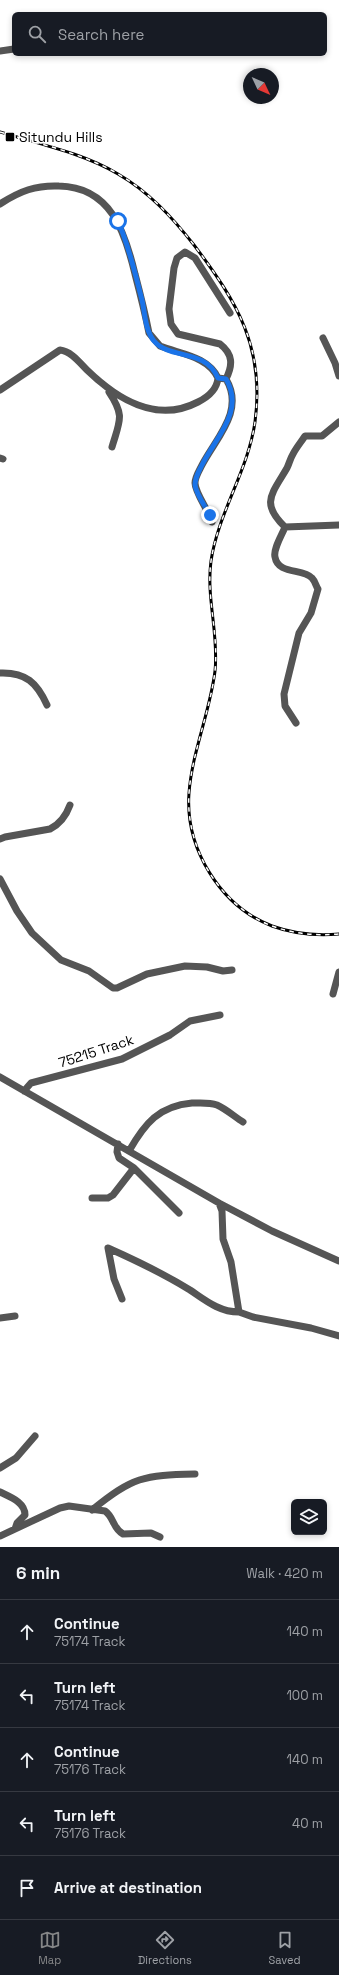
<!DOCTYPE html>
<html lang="en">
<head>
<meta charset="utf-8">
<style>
  :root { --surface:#171b24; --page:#242831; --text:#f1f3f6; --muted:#9ea1a6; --line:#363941; --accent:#858687 }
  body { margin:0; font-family:"Space Grotesk",sans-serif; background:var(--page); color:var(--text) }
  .controls { position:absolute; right:12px; bottom:12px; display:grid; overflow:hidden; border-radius:6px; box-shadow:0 2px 6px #0003 }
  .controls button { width:36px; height:36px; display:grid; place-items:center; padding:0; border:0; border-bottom:1px solid var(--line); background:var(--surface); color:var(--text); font:20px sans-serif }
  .compass { position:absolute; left:243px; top:68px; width:36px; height:36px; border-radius:50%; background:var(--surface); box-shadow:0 2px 6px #0003; rotate:134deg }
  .stop { position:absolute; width:12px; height:12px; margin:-9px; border:3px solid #1a73e8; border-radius:50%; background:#fff }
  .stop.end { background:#1a73e8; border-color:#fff; box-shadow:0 1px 4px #0008 }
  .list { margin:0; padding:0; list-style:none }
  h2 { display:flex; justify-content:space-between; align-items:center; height:52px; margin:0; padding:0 16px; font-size:17px }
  h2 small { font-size:13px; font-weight:400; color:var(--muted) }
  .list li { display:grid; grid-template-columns:26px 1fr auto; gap:12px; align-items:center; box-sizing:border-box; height:64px; padding:0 16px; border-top:1px solid var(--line) }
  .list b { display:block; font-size:15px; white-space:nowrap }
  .list p { margin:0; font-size:13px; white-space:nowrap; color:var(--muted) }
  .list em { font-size:13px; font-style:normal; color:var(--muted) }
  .icon { flex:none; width:22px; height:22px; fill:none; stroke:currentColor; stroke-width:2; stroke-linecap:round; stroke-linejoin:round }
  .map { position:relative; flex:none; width:339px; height:1547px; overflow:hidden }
  .search { position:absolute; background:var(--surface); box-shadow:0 2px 6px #0003; left:12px; right:12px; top:12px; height:44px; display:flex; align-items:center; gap:10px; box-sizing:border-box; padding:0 14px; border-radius:6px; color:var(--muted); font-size:15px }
  .sheet { height:372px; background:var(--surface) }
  nav { display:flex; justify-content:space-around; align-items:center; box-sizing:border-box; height:56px; border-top:1px solid var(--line); background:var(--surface); font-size:11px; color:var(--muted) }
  nav a { display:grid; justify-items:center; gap:2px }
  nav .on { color:var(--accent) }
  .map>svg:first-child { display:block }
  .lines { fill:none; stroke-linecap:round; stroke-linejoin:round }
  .minor { stroke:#555; stroke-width:7 }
  .rail-casing { stroke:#000; stroke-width:3 }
  .rail { stroke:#fff; stroke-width:1.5; stroke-dasharray:4.5; stroke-linecap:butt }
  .route { stroke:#1a73e8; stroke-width:5 }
  .poi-dot { fill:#000; stroke:#fff; stroke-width:1.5 }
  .labels { text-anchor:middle; stroke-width:3.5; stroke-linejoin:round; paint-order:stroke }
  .poi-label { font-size:14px; fill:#000; stroke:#fff; text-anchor:start }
  .street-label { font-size:14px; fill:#000; stroke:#fff }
</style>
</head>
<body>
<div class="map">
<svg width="339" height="1547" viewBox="0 0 339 1547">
  <rect width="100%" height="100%" fill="#fff"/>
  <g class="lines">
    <!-- minor -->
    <path class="minor" d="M0,51L14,49
      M0,204C20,191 36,185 59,186C111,187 125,232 135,274C140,293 145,313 149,333L160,346C180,354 208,356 218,378C217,389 208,397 198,402C156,424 117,399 87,370C80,363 71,351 60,350L0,390
      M323,338L335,363L339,376
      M218,378L226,379C233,365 233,354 220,344L178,334L171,324L169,309L174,268L177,258L185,252L195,258L230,313
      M109,392C125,416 120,420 112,447
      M339,422L322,436H305C301,442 296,448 293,454C290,459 289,464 287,468C272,494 260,503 285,527L339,525
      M0,458L3,459
      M212,522C209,511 195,493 195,483C195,477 199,471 202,465C216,438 245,411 226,379
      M285,527C282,535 273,549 275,557C278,575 303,568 312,578C315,581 316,586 318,589L311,613L299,633L284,694L285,706L296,723
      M0,673C26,672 37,683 47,705
      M0,839L5,837L50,829C60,824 66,816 70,805
      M0,879L17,911L32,933L61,960L89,971L113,988H117L147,974L185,966L207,967L223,971L232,970
      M333,994L339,972
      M0,1077L219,1203L272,1231L339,1261
      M24,1091L31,1083L122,1059L170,1035L190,1021L220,1015
      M118,1144L117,1152L119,1158L134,1168L179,1213
      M129,1151C145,1123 159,1106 192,1103C201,1103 209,1102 217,1105C226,1109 235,1117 243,1122
      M92,1198H108L113,1195L134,1168
      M219,1203L222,1211L223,1239L231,1262L239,1312L253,1317L311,1328L339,1336
      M122,1299L114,1279L108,1248C135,1260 164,1274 190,1290C205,1300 219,1312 239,1312
      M0,1318L15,1316
      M0,1468L16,1458L35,1436
      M0,1492C10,1497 25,1502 25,1515L17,1523L15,1529
      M92,1510C132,1477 144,1475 195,1474
      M0,1536L60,1508L69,1506L105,1511C114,1517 113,1529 123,1534L151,1533L160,1537"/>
    <defs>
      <path id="rail" d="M0,132C39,144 83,153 118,174C149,192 172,217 194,245C237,302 265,347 255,422C248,471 218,513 211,561C206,598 219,634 215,671C210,712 192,752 189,793C185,848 220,906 272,926C294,934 316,936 339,934"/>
    </defs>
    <!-- rail casing -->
    <use href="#rail" class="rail-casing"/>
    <!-- rail -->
    <use href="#rail" class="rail"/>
  </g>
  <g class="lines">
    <!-- route -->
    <path class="route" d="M118,221C129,246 135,273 142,300C145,313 145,330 154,341C170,360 205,348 218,378L226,379C245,411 216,437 202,465C199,471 195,477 195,485C196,494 205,506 210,515"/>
  </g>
  <!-- markers -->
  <rect class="poi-dot" x="5" y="132" width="10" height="10" rx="2"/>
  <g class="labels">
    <!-- poi labels -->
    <g class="poi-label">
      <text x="19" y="142">Situndu Hills</text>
    </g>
    <!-- street labels -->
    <g class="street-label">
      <text transform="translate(96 1051) rotate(-18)" y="5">75215 Track</text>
    </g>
  </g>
</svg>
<div class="controls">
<button><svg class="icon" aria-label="layers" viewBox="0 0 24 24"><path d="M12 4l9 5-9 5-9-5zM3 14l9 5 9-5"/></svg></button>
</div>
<svg class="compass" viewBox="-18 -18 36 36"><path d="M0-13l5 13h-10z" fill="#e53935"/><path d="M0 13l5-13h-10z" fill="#9ea1a6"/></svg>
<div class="stop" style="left:118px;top:221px"></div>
<div class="stop end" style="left:210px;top:515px"></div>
<div class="search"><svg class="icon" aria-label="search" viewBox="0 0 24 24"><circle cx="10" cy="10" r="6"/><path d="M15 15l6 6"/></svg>Search here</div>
</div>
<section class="sheet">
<h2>6 min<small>Walk · 420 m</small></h2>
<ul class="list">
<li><svg class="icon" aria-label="ahead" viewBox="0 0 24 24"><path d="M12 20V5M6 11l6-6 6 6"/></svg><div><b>Continue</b><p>75174 Track</p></div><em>140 m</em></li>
<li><svg class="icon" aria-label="left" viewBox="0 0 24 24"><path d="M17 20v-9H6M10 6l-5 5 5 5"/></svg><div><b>Turn left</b><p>75174 Track</p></div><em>100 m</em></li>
<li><svg class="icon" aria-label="ahead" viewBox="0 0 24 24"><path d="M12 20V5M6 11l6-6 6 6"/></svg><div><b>Continue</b><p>75176 Track</p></div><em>140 m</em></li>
<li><svg class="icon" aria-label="left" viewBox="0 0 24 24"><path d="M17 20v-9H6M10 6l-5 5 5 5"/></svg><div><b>Turn left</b><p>75176 Track</p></div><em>40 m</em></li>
<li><svg class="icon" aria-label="arrive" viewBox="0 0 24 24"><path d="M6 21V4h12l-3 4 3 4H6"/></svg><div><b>Arrive at destination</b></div></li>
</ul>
</section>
<nav>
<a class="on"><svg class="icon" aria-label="map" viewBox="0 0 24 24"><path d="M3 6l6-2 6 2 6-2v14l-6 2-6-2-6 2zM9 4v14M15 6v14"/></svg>Map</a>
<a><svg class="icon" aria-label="directions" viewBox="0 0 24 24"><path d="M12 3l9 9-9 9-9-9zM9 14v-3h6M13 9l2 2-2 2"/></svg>Directions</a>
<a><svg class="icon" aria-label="saved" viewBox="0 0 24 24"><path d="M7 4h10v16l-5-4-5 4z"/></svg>Saved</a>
</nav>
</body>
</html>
